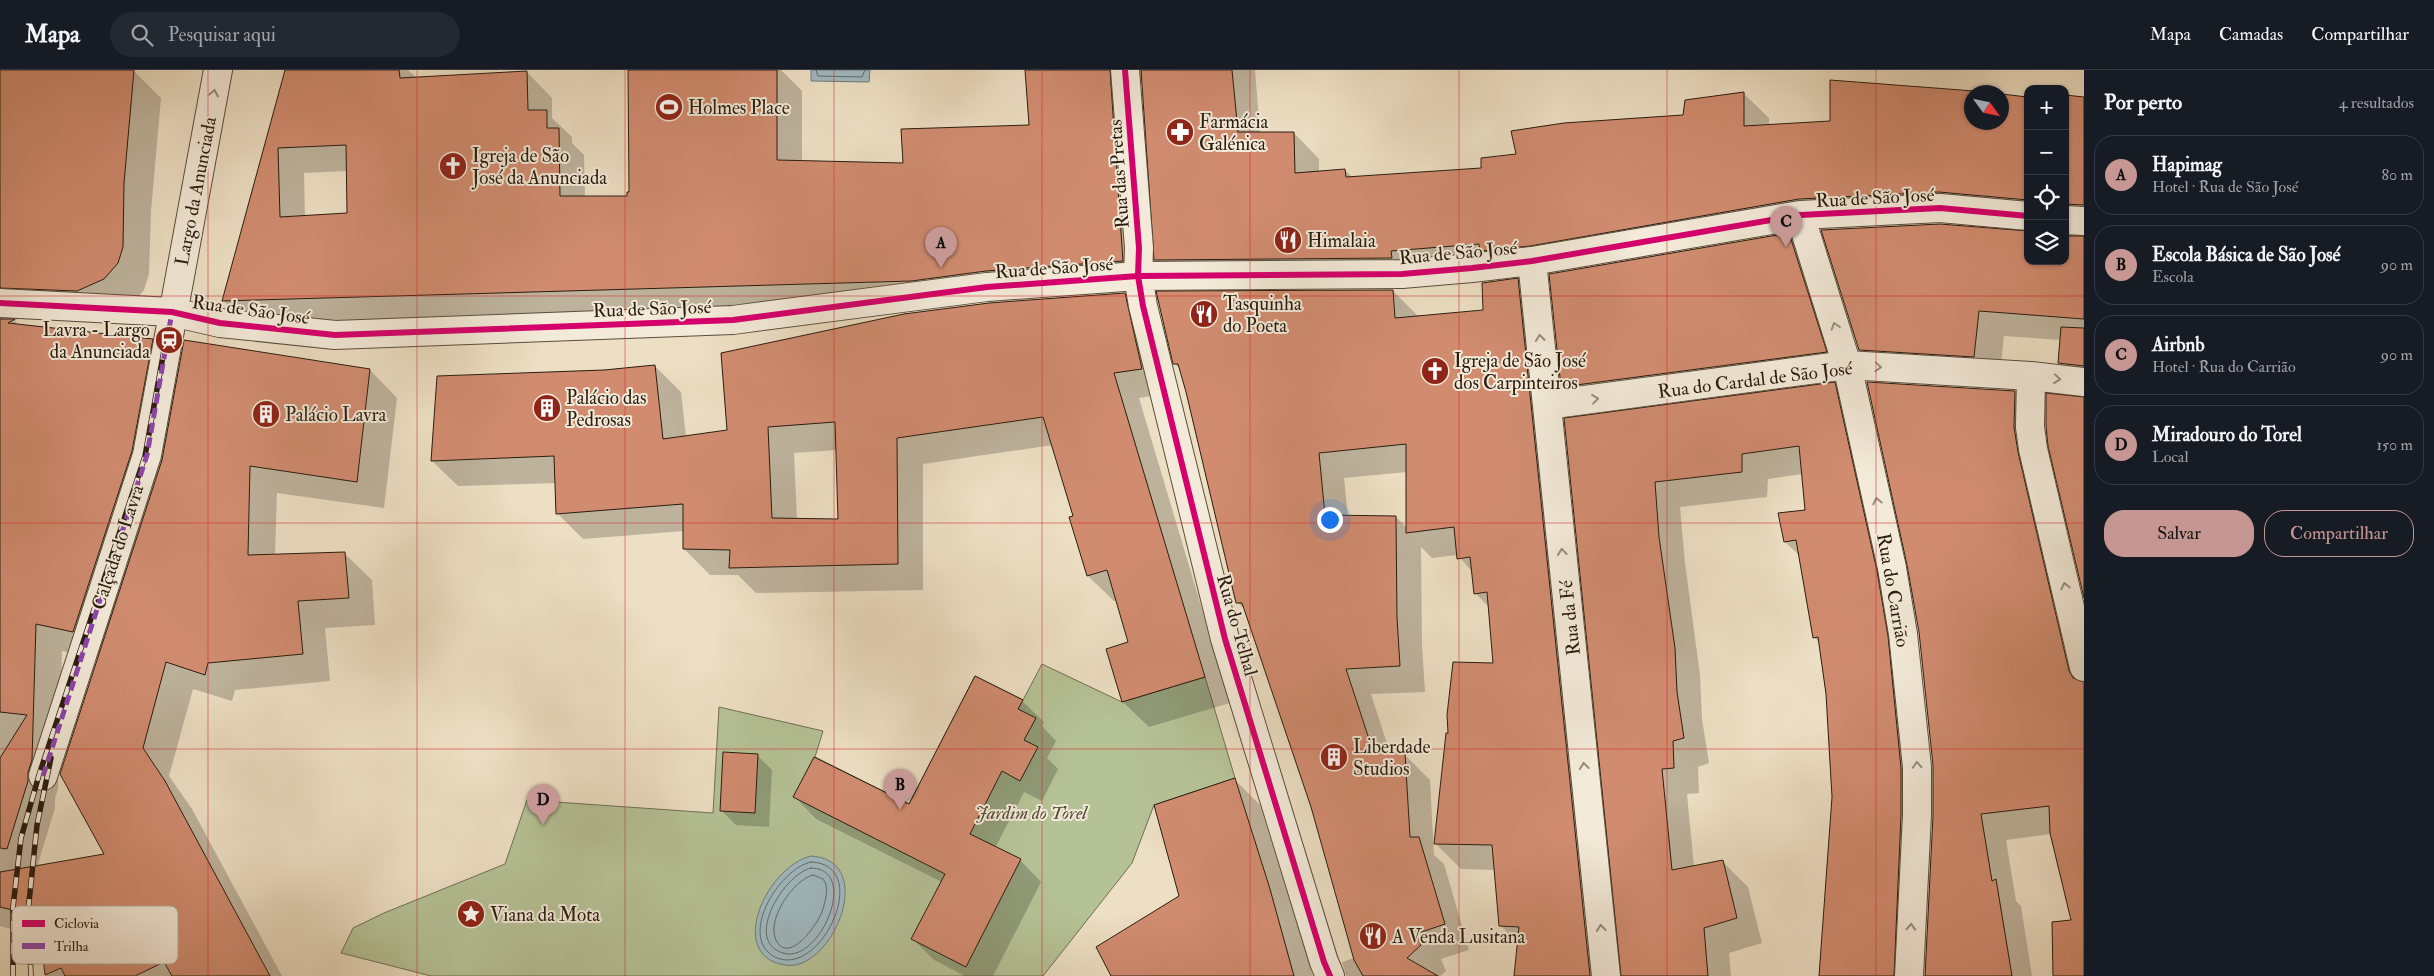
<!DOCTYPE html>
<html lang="pt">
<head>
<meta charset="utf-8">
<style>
  :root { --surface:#171b24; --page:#242831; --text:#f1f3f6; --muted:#9ea1a6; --line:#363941; --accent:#c59692 }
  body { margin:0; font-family:"IM FELL Double Pica",serif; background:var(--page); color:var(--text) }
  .controls { position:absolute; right:15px; top:15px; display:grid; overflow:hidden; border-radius:10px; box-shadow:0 1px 4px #0004 }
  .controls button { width:45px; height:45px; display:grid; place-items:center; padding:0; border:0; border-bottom:1px solid var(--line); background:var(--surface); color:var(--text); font:25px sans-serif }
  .compass { position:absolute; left:1964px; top:15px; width:45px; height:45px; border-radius:50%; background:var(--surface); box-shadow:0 1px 4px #0004; rotate:123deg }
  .you { position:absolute; left:1329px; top:449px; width:18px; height:18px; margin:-12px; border:4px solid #fff; border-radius:50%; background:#1a73e8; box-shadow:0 0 0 8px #1a73e833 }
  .badge { display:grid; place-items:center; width:32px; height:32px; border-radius:50%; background:var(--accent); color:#111; font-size:16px; font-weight:700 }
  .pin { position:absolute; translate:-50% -41px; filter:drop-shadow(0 1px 2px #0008) }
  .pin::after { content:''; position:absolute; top:26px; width:18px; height:15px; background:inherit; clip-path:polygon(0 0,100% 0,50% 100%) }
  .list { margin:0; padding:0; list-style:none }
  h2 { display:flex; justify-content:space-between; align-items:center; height:65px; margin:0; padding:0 20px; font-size:21px }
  h2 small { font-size:16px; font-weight:400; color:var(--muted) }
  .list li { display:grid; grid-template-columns:32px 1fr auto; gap:15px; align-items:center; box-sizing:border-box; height:80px; margin:0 10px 10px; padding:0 10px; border:1px solid var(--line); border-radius:20px }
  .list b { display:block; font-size:19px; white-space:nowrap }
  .list p { margin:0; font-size:16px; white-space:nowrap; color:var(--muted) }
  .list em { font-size:16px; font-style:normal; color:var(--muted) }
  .actions { display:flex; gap:10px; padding:15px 20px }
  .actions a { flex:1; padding:11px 0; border:1px solid var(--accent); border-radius:20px; text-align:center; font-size:18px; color:var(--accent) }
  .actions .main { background:var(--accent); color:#111 }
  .icon { flex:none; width:28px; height:28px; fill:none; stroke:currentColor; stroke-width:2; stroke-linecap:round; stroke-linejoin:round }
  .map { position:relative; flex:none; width:2084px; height:906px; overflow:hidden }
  header { display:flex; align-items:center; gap:30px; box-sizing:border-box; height:70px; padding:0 25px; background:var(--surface); border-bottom:1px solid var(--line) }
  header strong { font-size:24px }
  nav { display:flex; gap:28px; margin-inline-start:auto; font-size:18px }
  .search { width:350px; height:45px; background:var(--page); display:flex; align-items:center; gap:12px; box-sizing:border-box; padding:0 18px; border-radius:28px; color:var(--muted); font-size:19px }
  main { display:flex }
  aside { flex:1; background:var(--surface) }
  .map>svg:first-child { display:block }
  .green { fill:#b5c296; stroke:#706f52 }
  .water { fill:#9fb9c0; stroke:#707a79 }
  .shadow { fill:#0003; fill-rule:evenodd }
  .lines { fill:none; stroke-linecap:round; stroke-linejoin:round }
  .shore { stroke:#646a68; stroke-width:1 }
  .building { fill:#d18c70; stroke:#2a1c0f; fill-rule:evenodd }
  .minor-casing { stroke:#5b4d3c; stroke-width:30 }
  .minor { stroke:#f3ead9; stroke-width:28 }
  .rail-casing { stroke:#2a1c0f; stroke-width:5.5 }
  .rail { stroke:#f3ead9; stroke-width:4; stroke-dasharray:11; stroke-linecap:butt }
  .quiet { stroke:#8e44ad; stroke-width:5; stroke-dasharray:10 5; stroke-linecap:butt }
  .cycleway-casing { stroke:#f3ead9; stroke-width:9 }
  .cycleway { stroke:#d6006c; stroke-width:6 }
  .oneway { stroke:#998d7e }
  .grid { fill:none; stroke:#d62828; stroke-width:1; stroke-opacity:0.55 }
  .labels { text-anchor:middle; stroke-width:4; stroke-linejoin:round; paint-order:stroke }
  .poi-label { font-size:19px; fill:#2a1c0f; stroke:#f3ead9; text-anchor:start }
  .street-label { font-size:19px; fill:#2a1c0f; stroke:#f3ead9 }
  .park-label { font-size:19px; font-style:italic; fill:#544e38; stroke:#f3ead9 }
  .key { fill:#f3ead9; stroke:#b7ac9c; stroke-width:1 }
  .key-label { font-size:14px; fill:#2a1c0f }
</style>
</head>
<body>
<header>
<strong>Mapa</strong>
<div class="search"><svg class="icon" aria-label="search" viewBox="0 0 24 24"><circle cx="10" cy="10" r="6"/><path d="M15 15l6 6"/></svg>Pesquisar aqui</div>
<nav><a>Mapa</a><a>Camadas</a><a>Compartilhar</a></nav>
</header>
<main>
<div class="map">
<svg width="2084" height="906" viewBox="0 0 2084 906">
  <rect width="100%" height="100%" fill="#eddfc4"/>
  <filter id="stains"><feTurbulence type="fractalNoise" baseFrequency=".004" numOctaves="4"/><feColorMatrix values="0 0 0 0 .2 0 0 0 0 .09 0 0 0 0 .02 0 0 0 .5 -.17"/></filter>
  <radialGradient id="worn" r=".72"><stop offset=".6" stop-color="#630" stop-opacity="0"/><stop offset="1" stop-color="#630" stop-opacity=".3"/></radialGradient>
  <!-- green -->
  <path class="green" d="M1042,594L1122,632L1205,607L1235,708L1154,735L1132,793L1043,906H431L341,883L353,858L384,843L505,794L527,730L713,743L719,637L823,661L815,687L909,734L975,606L1023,630Z"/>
  <!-- water -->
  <path class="water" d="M811,0H870L869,12L811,11Z
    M811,786C879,790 832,903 785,895C726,886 766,797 811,786Z"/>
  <!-- shadow -->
  <path class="shadow" d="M0,0H133L161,28L151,141L149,204L144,220L131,236L21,246L15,251L19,255L152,270L180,298L370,300L397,328L384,438L277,423L275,485L344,483L372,510L375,555L325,558L330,611L235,620L232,631L193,619L169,706L192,739L282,906H46L42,867L0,856ZM62,581L99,588L106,785L37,797L55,738V729L58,718Z
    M408,0L417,8L527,2L552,28V48L572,67V73L584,85L585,128L629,127L631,123L629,0H781L802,21V92L905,94L1030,57L1028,0H1255L1260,63H1294L1319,89V102L1345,100L1353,108L1482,99L1517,85L1685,46L1743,23L1769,48V56L1831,52L1953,20L1976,22H1972V52H2002V26L2028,29V153L1966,147L1825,154L1181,215L1155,190L1143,11L1136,20L1148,217L1012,226L249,256L224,231L286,2ZM347,101L348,144L305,147L304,103Z
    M2065,26L2084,28V161L2078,167L2084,166V317L2060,293L2062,270L2004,266L1999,312L1886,305L1860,279L2065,191Z
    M1789,164L1810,185L1847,303L1583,338L1562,317Z
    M1518,210L1543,235L1613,906H1515L1519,874L1500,855L1496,800L1461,799L1435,773L1449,664L1495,594L1489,537L1475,523L1473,503L1458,485L1432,488L1421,477L1422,575L1425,622L1371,624L1390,683L1404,684L1430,710L1434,785L1444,794L1469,880L1441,889L1446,901L1440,906H1346L1342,892L1354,888L1312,737L1246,541L1238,533L1182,301L1175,294L1393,221L1419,247L1485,241ZM1407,402V458L1396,447H1348L1344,408Z
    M1124,224L1150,250L1167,324L1139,328L1230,633L1149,657L1123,632L1130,573L1117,531H1114L1088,506L1071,448L1074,447L1053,375L923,394V520L756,523L738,505H710L684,479V461L583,469L557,443L556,413L458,416L432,391L605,301L655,296L681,322L686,367L728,361ZM837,380L839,451L797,450L794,383Z
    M1834,314L1860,339L1902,528L1920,906H1821L1834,727L1827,624L1820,573L1814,567L1801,487L1785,472L1806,441L1803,404L1768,409L1767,427L1680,437L1685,493L1700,605L1702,649L1709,693L1698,697L1699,723L1687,724L1694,797L1722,791L1748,817L1762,873L1729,883L1731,906H1623L1565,350Z
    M2015,322L2040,348L2084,585V906H2055L2073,852L2051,764L2006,770L2016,831L2021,836L2032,906H1926Z
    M1022,631L1044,652L1042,656L1056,671L1047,688L1058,699L1042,731L1024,722L995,778L1020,790L1041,812L993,906H965L934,890L913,869L942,812L816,749L795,727L910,736Z
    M757,685L772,700L769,757L736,755L721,740Z
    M1235,710L1260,735L1313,906H1113L1180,826Z"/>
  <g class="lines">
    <!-- shore -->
    <path class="shore" d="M816,0L818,6L862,7L865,0
      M811,792C873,794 823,906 777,888C736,870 778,799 811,792Z
      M811,798C861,799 819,895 783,883C743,871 784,804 811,798Z
      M813,805L823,809C830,817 825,832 822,842C818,853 789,896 776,870C766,850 793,810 813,805Z"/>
  </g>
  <!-- building -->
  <path class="building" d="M0,0H134L124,113L123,177L118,193L104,209L77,221L0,218Z
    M285,0H399L400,8L527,1L528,40H547V58H559L560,126H627V122H629L628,0H777V90L903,93L901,59L1029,55L1025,0H1110L1123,191L986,201L911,211L222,231ZM346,75L347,143L280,147L278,78Z
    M1141,0H1232L1238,62H1294L1295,103L1345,99L1346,107L1481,98V88L1516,84L1511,61L1564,53L1683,45L1685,30L1744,22V56L1830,51V10L1987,22H1972V52H2002V24L2027,27L2028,20V130L1939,122L1799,129L1530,176L1480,181L1479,174L1391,181L1392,188L1154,190Z
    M2065,25L2084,27V135L2065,134Z
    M1940,154L2028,161V191H2065V166H2084V249L1979,241L1974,287L1859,280L1821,160Z
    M1789,163L1827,282L1561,317L1549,204Z
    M1518,208L1590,906H1514L1519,857L1499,856L1492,775L1434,774L1446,663H1448L1447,645L1453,592L1493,593L1487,522L1474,524L1470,487L1457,489L1454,457L1406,463V374L1319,383L1325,445L1396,446L1397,548L1400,596L1346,599L1373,681L1405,683L1410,767H1419L1445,854L1416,864L1421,875L1407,888L1438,906H1363L1354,890L1311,737L1267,607L1242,533H1236L1186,322L1178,294H1173L1156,221L1393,220L1395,248L1483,240L1482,213Z
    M1125,223L1142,299L1114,303L1205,607L1122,632L1106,579L1128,572L1107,500L1087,506L1069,447L1073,446L1043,347L897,368L898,494L729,498L730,480L683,479V434L556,444L554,386L431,391L437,306L604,300L655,295L663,369L727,360L721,283L904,244L989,233ZM835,352L838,449L772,448L768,357Z
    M0,249H15L8,253L153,269L132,381L73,562L36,554L32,690L28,702V711L7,779L0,778V688L27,645L0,642Z
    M2061,257L2084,258V296L2058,293Z
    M184,270L370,299L357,412L250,396L248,485L345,482L349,528L298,531L303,584L208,593L205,605L166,592L143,678L165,711L270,906H172L164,892L135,906H65L61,898L45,905L41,869L42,847L0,837V802L104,784L60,704L162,390Z
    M1835,312L1877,501L1888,566L1901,698V745L1894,906H1819L1832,727L1826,624L1818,567L1813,568L1796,470L1784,472L1778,443L1805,440L1799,376L1742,384V402L1655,412L1659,467L1675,578L1677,622L1684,668L1673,671L1674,698L1662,699L1672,800L1723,790L1737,848L1704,858L1708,906H1621L1564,348Z
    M1867,312L2015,321L2014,357L2018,382L2069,601L2073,608L2084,612V906H2053L2052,852L2071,850L2050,763L2049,736L1981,744L1992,811L1996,809L2012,906H1925L1933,746V695L1919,562L1907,495Z
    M2046,323L2084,327V528L2048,376L2046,356Z
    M975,606L1023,630L1018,639L1036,648L1024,670L1038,677L1020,711L1002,701L970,764L1021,789L966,897L911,869L945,804L793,727L814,687L909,734Z
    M723,682L758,684L755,743L720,741Z
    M1235,708L1270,819L1294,906H1111L1096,877L1179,826L1154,735Z"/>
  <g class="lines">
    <defs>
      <path id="minor" d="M1125,0L1139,178L1138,206L1143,236L1225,569L1324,892L1330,906
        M1800,145L1847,295L1892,498L1903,564L1917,697V745L1909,906
        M2065,150L2084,151
        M1532,191L1606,906
        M0,233L172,242L220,253L335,265L733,250L987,217L1138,206L1402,204L1472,198L1532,191L1800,145L1940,138L2028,146
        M2031,306L2030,357L2033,379L2084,597
        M1547,335L1847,295L2031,306L2084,312
        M43,706L147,385L218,0"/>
    </defs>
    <!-- minor casing -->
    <use href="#minor" class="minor-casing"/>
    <!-- minor -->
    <use href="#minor" class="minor"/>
    <defs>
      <path id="rail" d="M13,906V837L21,768L39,705L145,386L166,269
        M31,906L28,842L37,755L51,688"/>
    </defs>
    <!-- rail casing -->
    <use href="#rail" class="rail-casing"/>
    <!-- rail -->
    <use href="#rail" class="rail"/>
    <!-- quiet -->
    <path class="quiet" d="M43,706L147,385L172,242"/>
    <defs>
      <path id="cycleway" d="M1125,0L1139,178L1138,206L1143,236L1225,569L1324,892L1330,906
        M0,233L172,242L220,253L335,265L733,250L987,217L1138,206L1402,204L1472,198L1532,191L1800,145L1940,138L2028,146"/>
    </defs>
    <!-- cycleway casing -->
    <use href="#cycleway" class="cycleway-casing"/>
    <!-- cycleway -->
    <use href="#cycleway" class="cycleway"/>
  </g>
  <!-- one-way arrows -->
  <defs><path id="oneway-chevron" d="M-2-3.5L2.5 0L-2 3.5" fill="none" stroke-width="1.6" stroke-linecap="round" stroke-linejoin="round" transform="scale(1.25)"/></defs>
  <g class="oneway">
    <use href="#oneway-chevron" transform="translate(214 23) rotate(-79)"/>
    <use href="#oneway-chevron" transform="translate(1835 256) rotate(-108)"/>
    <use href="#oneway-chevron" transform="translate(1540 268) rotate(-96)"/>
    <use href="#oneway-chevron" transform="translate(1878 297) rotate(3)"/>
    <use href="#oneway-chevron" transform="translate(2057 309) rotate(6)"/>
    <use href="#oneway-chevron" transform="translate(1595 329) rotate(-7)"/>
    <use href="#oneway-chevron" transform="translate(1877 431) rotate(-102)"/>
    <use href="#oneway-chevron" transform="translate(1562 482) rotate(-96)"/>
    <use href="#oneway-chevron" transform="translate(2065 516) rotate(-103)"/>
    <use href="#oneway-chevron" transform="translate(1917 695) rotate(-93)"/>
    <use href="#oneway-chevron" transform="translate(1584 696) rotate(-96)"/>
    <use href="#oneway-chevron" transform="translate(1911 857) rotate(-87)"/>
    <use href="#oneway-chevron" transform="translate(1601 858) rotate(-96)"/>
  </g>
  <!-- grid -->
  <path class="grid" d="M208,0V906M417,0V906M625,0V906M834,0V906M1042,0V906M1250,0V906M1459,0V906M1667,0V906M1876,0V906M0,226H2084M0,453H2084M0,679H2084"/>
  <!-- icons -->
  <defs>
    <symbol id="stadium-disc" viewBox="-11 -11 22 22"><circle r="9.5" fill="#8f2418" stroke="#f3ead9"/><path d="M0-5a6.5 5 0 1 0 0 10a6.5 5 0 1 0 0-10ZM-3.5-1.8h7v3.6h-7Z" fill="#fff"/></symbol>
    <symbol id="pharmacy-disc" viewBox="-11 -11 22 22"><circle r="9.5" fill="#8f2418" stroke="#f3ead9"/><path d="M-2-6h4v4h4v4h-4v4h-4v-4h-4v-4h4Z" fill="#fff"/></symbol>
    <symbol id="church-disc" viewBox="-11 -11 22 22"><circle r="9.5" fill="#8f2418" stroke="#f3ead9"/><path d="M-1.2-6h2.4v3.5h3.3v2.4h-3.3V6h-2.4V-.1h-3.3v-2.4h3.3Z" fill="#fff"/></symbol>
    <symbol id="restaurant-disc" viewBox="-11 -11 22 22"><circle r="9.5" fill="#8f2418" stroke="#f3ead9"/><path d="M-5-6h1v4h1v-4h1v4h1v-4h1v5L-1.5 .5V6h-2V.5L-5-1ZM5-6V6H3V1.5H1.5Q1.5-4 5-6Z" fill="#fff"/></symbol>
    <symbol id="station-disc" viewBox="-11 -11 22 22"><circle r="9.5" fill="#8f2418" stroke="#f3ead9"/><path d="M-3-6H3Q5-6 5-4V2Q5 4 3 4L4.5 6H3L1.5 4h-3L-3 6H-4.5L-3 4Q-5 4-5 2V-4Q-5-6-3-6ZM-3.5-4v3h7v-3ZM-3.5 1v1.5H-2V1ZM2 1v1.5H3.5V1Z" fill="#fff"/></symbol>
    <symbol id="building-disc" viewBox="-11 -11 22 22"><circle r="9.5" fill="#8f2418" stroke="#f3ead9"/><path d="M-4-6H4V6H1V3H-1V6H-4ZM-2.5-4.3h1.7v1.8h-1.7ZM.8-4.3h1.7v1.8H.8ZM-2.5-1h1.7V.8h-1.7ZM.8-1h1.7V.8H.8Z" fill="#fff"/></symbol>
    <symbol id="sight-disc" viewBox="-11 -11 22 22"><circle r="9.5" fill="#8f2418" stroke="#f3ead9"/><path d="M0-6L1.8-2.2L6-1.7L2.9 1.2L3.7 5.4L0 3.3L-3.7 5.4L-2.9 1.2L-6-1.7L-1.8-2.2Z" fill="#fff"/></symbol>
  </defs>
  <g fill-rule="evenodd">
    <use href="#stadium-disc" x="653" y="21" width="32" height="32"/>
    <use href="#pharmacy-disc" x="1164" y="46" width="32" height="32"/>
    <use href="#church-disc" x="437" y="80" width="32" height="32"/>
    <use href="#restaurant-disc" x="1272" y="154" width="32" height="32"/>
    <use href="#restaurant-disc" x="1188" y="228" width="32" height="32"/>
    <use href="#station-disc" x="153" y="254" width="32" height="32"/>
    <use href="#church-disc" x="1419" y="285" width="32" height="32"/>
    <use href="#building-disc" x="531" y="322" width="32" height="32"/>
    <use href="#building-disc" x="250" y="328" width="32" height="32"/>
    <use href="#building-disc" x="1318" y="671" width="32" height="32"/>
    <use href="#sight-disc" x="455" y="828" width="32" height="32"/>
    <use href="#restaurant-disc" x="1357" y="850" width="32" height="32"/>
  </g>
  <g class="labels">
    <!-- poi labels -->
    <g class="poi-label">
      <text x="688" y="44">Holmes Place</text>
      <text x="1199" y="58">Farmácia<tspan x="1199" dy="22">Galénica</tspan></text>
      <text x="472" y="92">Igreja de São<tspan x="472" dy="22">José da Anunciada</tspan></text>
      <text x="1307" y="177">Himalaia</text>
      <text x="1223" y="240">Tasquinha<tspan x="1223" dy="22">do Poeta</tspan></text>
      <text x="150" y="266" text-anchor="end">Lavra - Largo<tspan x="150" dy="22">da Anunciada</tspan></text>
      <text x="1454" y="297">Igreja de São José<tspan x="1454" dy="22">dos Carpinteiros</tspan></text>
      <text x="566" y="334">Palácio das<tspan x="566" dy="22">Pedrosas</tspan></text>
      <text x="285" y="351">Palácio Lavra</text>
      <text x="1353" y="683">Liberdade<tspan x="1353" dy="22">Studios</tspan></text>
      <text x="490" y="851">Viana da Mota</text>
      <text x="1392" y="873">A Venda Lusitana</text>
    </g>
    <!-- street labels -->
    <g class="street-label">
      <text transform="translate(1118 104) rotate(-94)" y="7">Rua das Pretas</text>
      <text transform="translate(195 121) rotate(-79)" y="7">Largo da Anunciada</text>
      <text transform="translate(1875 127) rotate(-3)" y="7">Rua de São José</text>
      <text transform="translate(1458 182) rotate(-5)" y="7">Rua de São José</text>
      <text transform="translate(1054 197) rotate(-4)" y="7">Rua de São José</text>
      <text transform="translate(652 238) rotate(-2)" y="7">Rua de São José</text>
      <text transform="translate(251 239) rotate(8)" y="7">Rua de São José</text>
      <text transform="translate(1755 309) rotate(-7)" y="7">Rua do Cardal de São José</text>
      <text transform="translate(117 477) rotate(-72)" y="7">Calçada do Lavra</text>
      <text transform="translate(1894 520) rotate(80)" y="7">Rua do Carrião</text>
      <text transform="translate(1569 548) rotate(-96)" y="7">Rua da Fé</text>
      <text transform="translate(1238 555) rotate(74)" y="7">Rua do Telhal</text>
    </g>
    <!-- park labels -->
    <g class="park-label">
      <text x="1031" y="749">Jardim do Torel</text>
    </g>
  </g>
  <!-- legend -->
  <rect x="12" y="836" width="166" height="58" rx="8" class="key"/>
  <rect x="22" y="850" width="23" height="7" fill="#d6006c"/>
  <rect x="22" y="873" width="23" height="6" fill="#8e44ad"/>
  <g class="key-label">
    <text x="54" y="858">Ciclovia</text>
    <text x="54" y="881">Trilha</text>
  </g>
  <rect width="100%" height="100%" filter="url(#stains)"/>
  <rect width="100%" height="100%" fill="url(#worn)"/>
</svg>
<div class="controls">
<button>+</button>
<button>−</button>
<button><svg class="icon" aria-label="locate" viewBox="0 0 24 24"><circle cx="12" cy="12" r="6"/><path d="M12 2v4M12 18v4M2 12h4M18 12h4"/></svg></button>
<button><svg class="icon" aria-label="layers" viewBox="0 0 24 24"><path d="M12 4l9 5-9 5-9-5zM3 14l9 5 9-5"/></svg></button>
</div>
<svg class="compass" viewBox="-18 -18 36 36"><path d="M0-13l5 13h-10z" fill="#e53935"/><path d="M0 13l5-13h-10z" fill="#9ea1a6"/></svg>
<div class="you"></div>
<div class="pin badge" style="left:941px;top:198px">A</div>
<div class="pin badge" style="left:900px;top:740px">B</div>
<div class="pin badge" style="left:1786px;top:177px">C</div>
<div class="pin badge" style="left:543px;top:755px">D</div>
</div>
<aside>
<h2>Por perto<small>4 resultados</small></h2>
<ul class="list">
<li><span class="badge">A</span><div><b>Hapimag</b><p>Hotel · Rua de São José</p></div><em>80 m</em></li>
<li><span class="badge">B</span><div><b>Escola Básica de São José</b><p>Escola</p></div><em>90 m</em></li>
<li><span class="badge">C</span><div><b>Airbnb</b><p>Hotel · Rua do Carrião</p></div><em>90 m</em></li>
<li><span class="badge">D</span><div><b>Miradouro do Torel</b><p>Local</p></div><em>150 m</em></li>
</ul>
<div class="actions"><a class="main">Salvar</a><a>Compartilhar</a></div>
</aside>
</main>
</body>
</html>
